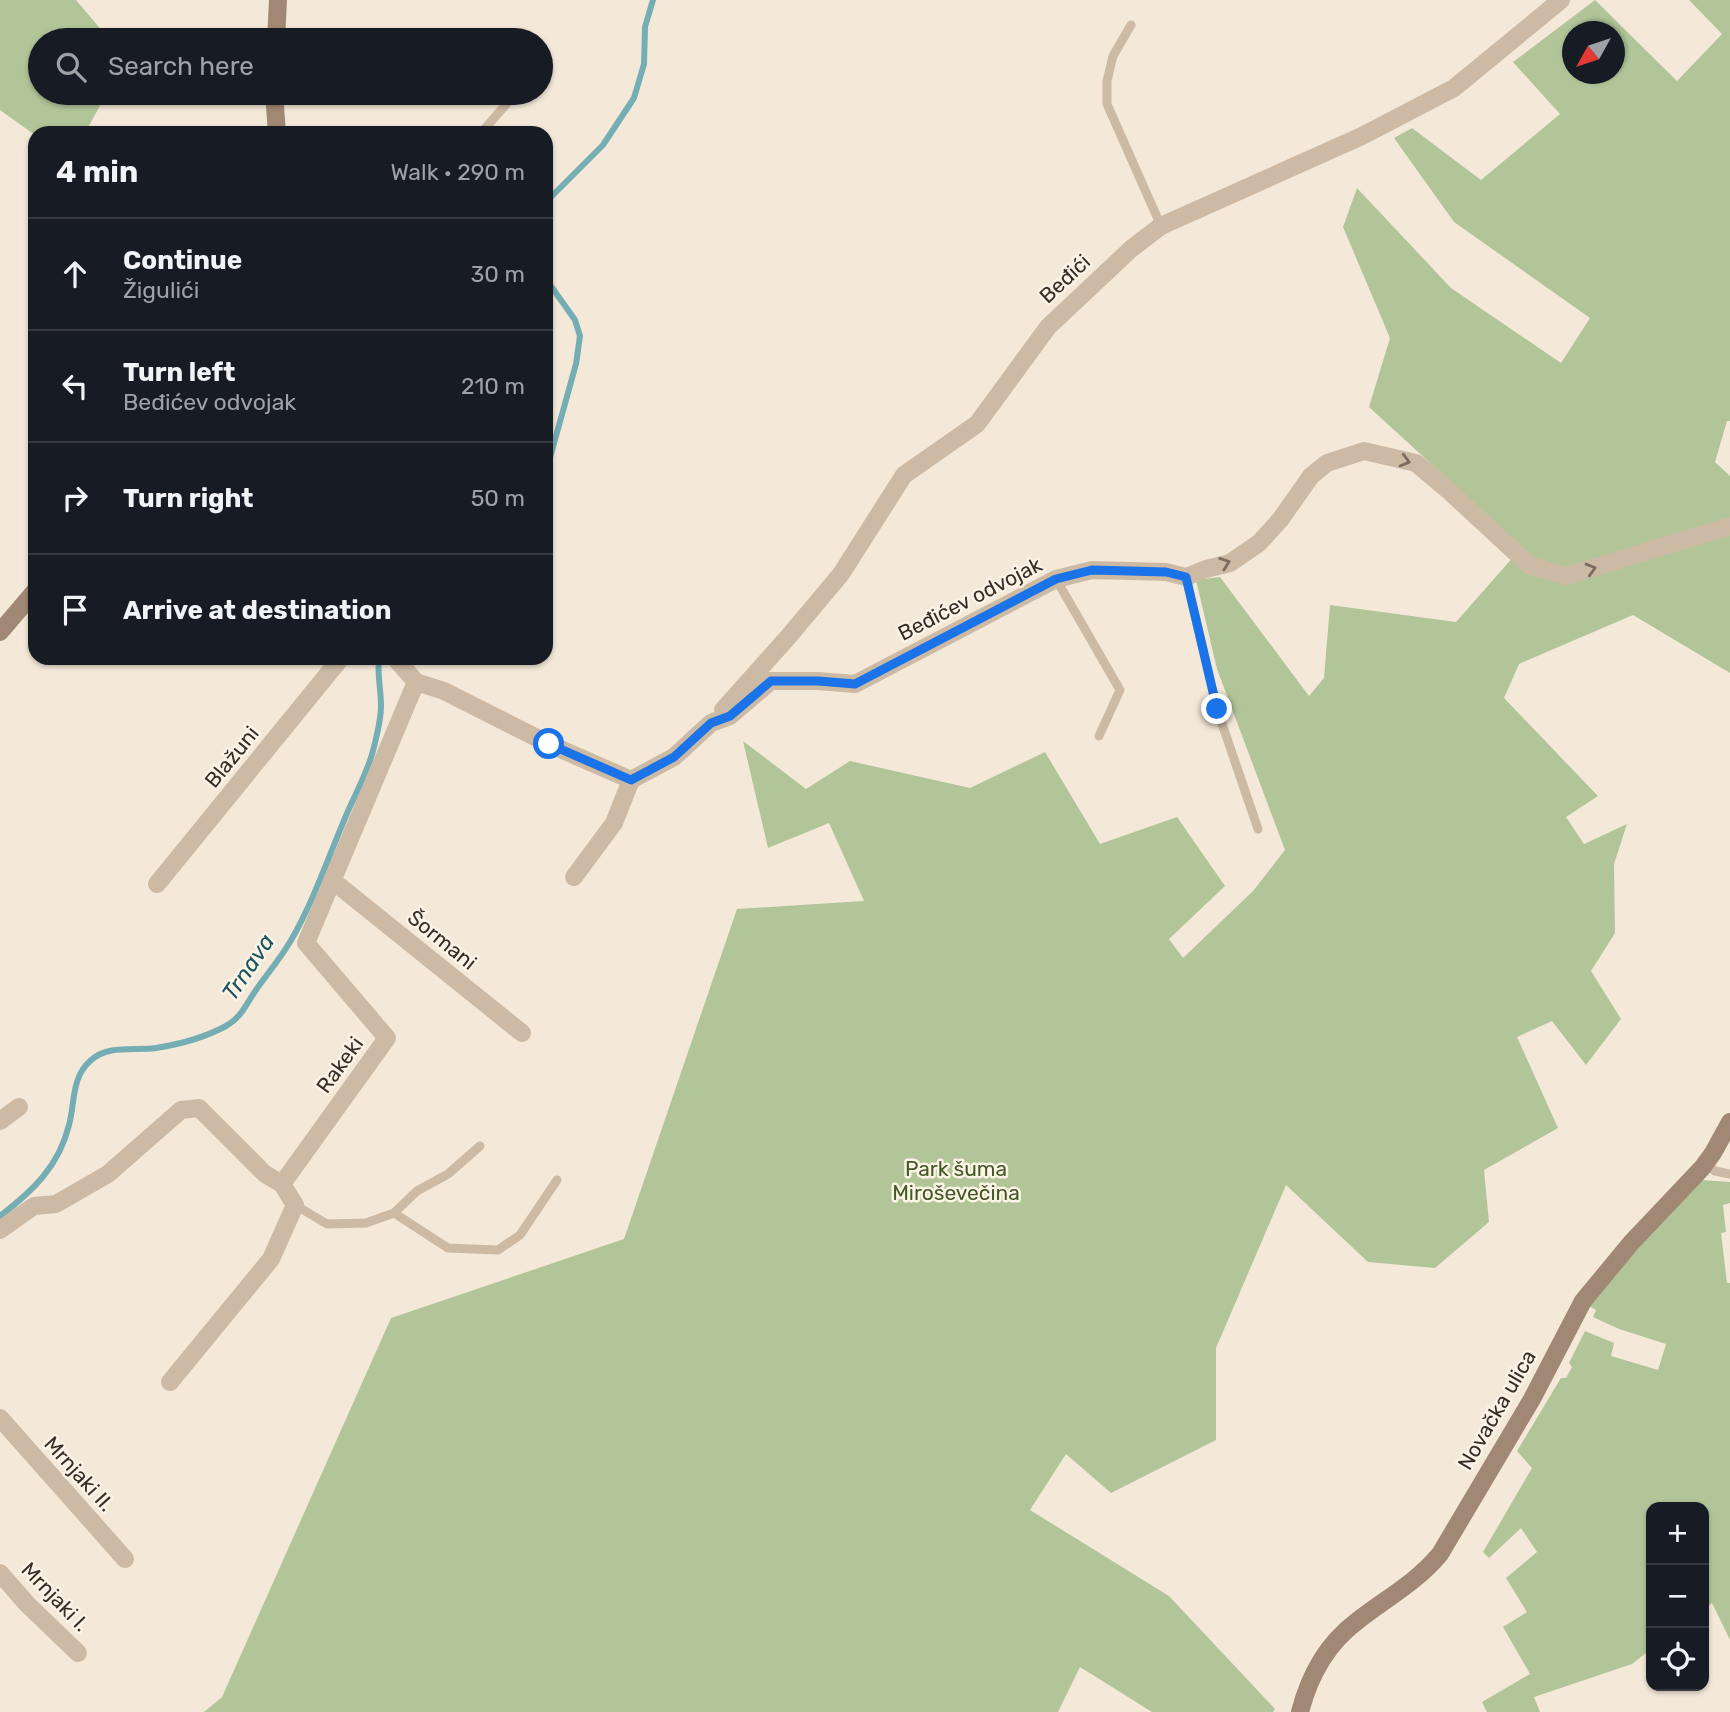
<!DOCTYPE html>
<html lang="en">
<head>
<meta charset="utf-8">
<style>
  :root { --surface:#171b24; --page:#242831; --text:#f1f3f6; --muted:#9ea1a6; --line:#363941 }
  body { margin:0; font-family:Rubik,sans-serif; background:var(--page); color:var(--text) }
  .controls { position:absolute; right:21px; bottom:21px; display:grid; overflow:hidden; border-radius:14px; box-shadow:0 2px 5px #0004 }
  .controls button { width:63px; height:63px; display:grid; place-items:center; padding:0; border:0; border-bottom:2px solid var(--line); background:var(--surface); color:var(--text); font:35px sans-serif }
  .compass { position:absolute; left:1562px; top:21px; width:63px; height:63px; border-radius:50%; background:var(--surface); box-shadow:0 2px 5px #0004; rotate:230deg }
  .stop { position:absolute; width:21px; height:21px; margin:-16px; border:5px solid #1a73e8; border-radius:50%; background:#fff }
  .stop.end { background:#1a73e8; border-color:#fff; box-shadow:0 2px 7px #0008 }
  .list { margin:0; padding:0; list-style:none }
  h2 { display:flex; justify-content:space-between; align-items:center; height:91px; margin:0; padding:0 28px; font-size:30px }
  h2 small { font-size:23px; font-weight:400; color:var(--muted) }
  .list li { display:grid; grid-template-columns:46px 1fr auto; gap:21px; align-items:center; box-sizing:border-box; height:112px; padding:0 28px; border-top:2px solid var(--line) }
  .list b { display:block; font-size:26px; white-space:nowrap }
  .list p { margin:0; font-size:23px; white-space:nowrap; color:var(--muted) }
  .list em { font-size:23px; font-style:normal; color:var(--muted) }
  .icon { flex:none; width:38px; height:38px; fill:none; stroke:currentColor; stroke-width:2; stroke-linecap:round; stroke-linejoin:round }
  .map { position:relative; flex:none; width:1730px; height:1712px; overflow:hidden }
  .search { position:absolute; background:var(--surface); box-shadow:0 2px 5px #0004; left:28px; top:28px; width:525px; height:77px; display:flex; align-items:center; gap:18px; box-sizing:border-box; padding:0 24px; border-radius:38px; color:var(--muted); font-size:26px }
  .panel { position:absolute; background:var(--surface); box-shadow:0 2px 5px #0004; left:28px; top:126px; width:525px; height:539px; border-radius:21px }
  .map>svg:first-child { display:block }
  .green { fill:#b2c598; fill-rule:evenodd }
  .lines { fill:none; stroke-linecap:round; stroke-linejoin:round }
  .stream { stroke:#75adb4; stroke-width:6 }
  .lane { stroke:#cdbaa4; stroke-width:9 }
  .street { stroke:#cdbaa4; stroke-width:18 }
  .secondary { stroke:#a18875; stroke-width:18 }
  .oneway { stroke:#7b6c5f }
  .route { stroke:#1a73e8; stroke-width:9 }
  .labels { text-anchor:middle; stroke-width:5; stroke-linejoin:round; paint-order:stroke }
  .street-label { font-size:21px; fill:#382d26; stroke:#fbf3e6 }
  .park-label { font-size:21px; fill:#435928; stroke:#fbf3e6 }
  .water-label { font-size:23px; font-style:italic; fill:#18545e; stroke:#fbf3e6 }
</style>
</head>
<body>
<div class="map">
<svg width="1730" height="1712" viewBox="0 0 1730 1712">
  <rect width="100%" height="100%" fill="#f4e9d9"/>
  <!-- green -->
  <path class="green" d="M0,0H76L110,40H40V93H107L85,133H35V135L0,110Z
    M1595,0L1677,81L1722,34L1689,0H1730V421H1727L1715,462L1730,476V673L1633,615L1519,664L1504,698L1598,796L1566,817L1584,844L1627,824L1614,864L1615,933L1591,971L1621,1019L1586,1065L1552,1021L1517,1037L1558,1128L1484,1170L1489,1222L1435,1268L1368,1262L1286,1185L1216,1348V1440L1111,1493L1066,1454L1030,1510L1169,1596L1275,1709L1273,1712H1152L1080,1667L1058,1712H204L222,1697L391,1318L624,1239L737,909L864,901L829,823L768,848L743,741L806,789L850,761L970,788L1045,752L1100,844L1177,817L1225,886L1169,939L1183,958L1253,891L1285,850L1217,669L1196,580L1220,577L1309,696L1324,678L1330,605L1456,622L1522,547L1369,407L1390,338L1343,227L1357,188L1451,288L1561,363L1590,318L1454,222L1394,138L1412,128L1481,180L1560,114L1513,62ZM1572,32H1614V74H1572Z
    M1702,1180L1730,1182V1203L1723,1205L1726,1232L1721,1233L1727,1283H1730V1640L1712,1603L1704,1609V1507H1651V1649L1632,1664L1534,1697L1540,1712H1487L1482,1702L1530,1674L1503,1627L1527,1612L1506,1578L1537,1552L1521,1528L1489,1558L1483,1552L1532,1468L1517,1451L1561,1378H1566L1572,1367L1569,1363L1585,1331L1614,1343L1611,1356L1658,1370L1666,1344L1619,1329L1593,1317L1596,1310L1589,1306L1632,1255Z"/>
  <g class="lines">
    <!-- stream -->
    <path class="stream" d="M546,202L603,145L634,98L644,64L645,27L653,0
      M546,279L575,320L580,336L576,364L546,472
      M0,1216C33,1191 59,1166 69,1125C75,1104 71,1078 90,1061C108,1044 134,1051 156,1048C181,1044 204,1038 226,1026C242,1017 246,1004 256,990C267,974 280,959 290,942C314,901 329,855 348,811C357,791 369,769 374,747C377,734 381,720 381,706C381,690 377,673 379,658"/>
    <!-- lane -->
    <path class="lane" d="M1131,25L1113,56L1107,81V104L1161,226
      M481,133L516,93
      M1186,577L1217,709L1258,829
      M1056,579L1120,690L1099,736
      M1705,1164L1715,1171L1730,1174
      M295,1205L327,1224L366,1223L394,1213L417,1191L448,1174L480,1146
      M394,1213L448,1248L498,1250L520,1235L557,1180"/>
    <!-- street -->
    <path class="street" d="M395,658L416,682L444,691L549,744L631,780
      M723,710L789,636L841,574L904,475L977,424L1048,327L1131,249L1161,226L1362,136L1454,88L1561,0
      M631,780L674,757L711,723L730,716L771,681H818L855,684L1056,579L1092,570L1166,572L1186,577L1206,569L1230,563L1259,543L1280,520L1311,476L1327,463L1364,451L1416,463L1448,490L1529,565L1566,576L1730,526
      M574,877L614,823L631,780
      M333,881L522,1033
      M157,884L341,658
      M0,1121L19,1107
      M0,1230L34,1206L56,1204L108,1174L181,1110L199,1108L265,1174L282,1184
      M170,1382L271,1259L295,1205L282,1184L387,1038L306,943L416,682
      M0,1418L125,1559
      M0,1573L27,1604L78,1653"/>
    <!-- secondary -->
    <path class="secondary" d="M276,40L278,0
      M274,93L277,133
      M0,632L35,591
      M1300,1712C1309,1677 1327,1644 1356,1622C1385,1599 1416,1583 1440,1554L1532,1399L1583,1301L1631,1243L1702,1168L1713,1153L1730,1122"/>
  </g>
  <!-- one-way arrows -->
  <defs><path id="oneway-chevron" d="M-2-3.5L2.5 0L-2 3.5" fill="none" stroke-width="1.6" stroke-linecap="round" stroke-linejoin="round" transform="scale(1.75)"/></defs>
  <g class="oneway">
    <use href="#oneway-chevron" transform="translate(1405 461) rotate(15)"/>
    <use href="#oneway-chevron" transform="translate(1225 563) rotate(-20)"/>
    <use href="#oneway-chevron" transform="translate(1591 569) rotate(-16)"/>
  </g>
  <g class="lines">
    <!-- route -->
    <path class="route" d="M549,744L631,780L674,757L711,723L730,716L771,681H818L855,684L1056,579L1092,570L1166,572L1186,577L1217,709"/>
  </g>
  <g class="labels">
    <!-- street labels -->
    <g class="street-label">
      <text transform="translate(1065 279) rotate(-43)" y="7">Beđići</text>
      <text transform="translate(970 599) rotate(-27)" y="7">Beđićev odvojak</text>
      <text transform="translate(232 757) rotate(-51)" y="7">Blažuni</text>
      <text transform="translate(442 940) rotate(39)" y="7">Šormani</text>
      <text transform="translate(340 1065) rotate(-54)" y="7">Rakeki</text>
      <text transform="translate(1497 1410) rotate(-60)" y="7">Novačka ulica</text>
      <text transform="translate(79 1474) rotate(48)" y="7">Mrnjaki II.</text>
      <text transform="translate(55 1597) rotate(46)" y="7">Mrnjaki I.</text>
    </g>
    <!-- park labels -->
    <g class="park-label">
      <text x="956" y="1176">Park šuma<tspan x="956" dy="24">Miroševečina</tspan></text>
    </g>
    <!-- water labels -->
    <g class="water-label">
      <text transform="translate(248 967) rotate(-56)" y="8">Trnava</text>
    </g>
  </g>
</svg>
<div class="controls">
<button>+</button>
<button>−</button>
<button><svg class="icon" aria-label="locate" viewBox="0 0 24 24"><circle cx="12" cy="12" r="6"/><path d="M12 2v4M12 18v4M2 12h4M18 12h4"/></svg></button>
</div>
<svg class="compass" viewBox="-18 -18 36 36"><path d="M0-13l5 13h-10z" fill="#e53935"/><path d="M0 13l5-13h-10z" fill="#9ea1a6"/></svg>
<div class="stop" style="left:549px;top:744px"></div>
<div class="stop end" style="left:1217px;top:709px"></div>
<div class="search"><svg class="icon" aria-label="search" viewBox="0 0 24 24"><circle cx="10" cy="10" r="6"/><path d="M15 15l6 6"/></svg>Search here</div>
<section class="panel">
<h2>4 min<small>Walk · 290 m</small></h2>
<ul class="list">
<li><svg class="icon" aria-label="ahead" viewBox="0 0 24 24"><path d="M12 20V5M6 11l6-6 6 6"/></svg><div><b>Continue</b><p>Žigulići</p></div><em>30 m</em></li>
<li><svg class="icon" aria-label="left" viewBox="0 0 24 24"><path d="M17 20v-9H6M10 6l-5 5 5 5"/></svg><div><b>Turn left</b><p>Beđićev odvojak</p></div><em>210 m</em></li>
<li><svg class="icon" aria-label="right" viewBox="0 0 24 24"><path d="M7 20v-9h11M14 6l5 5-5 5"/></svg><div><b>Turn right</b></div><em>50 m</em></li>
<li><svg class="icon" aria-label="arrive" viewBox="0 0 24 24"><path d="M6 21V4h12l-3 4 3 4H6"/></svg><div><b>Arrive at destination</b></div></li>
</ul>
</section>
</div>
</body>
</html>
